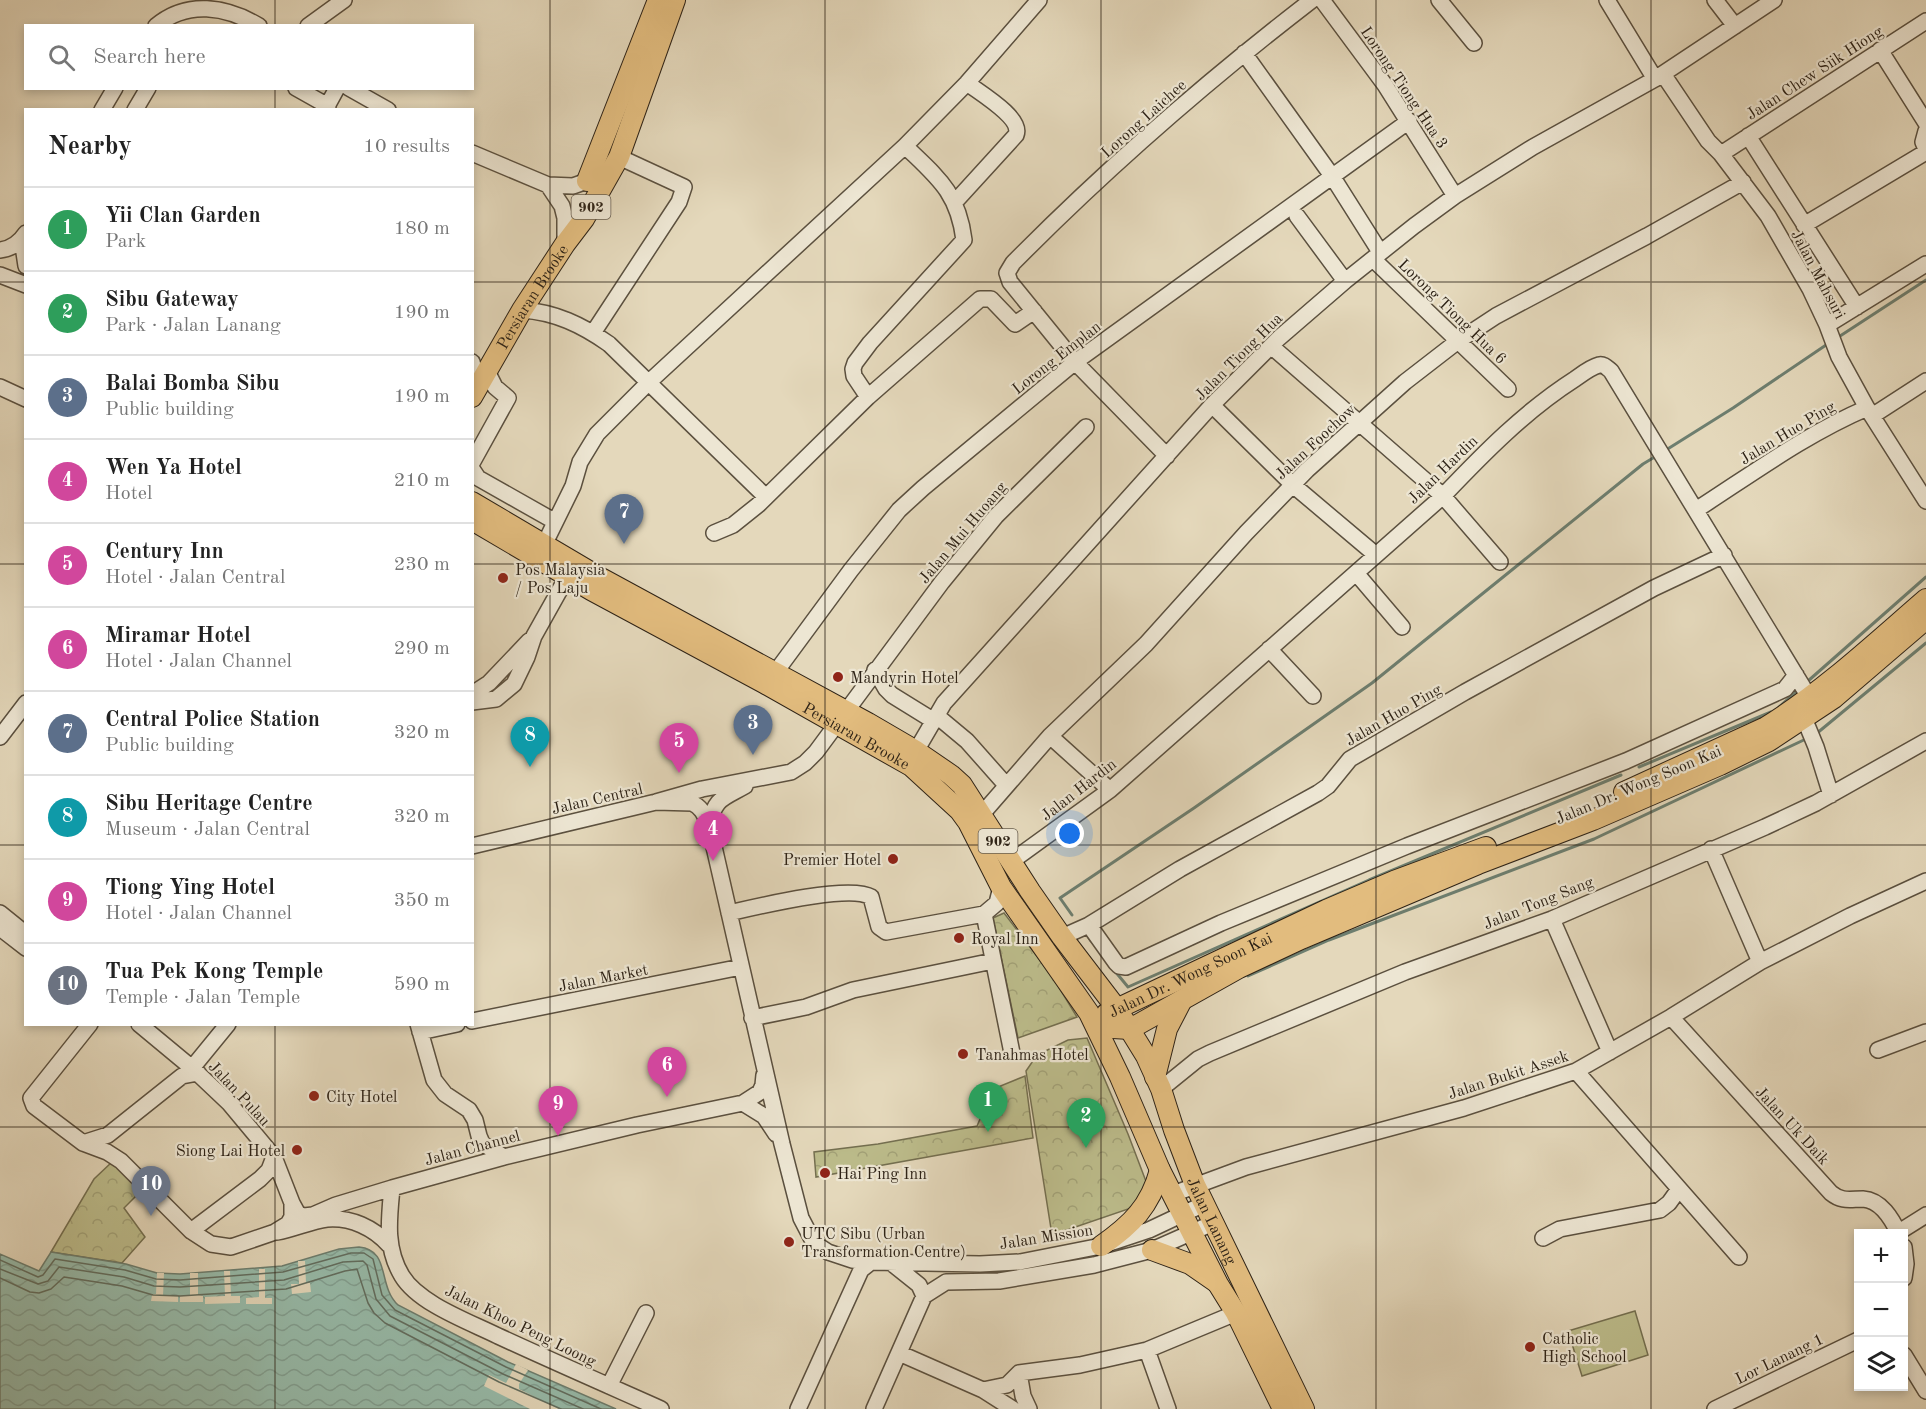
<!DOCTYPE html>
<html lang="en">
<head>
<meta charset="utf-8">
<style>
  :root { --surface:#fff; --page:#f2f2f2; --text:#222; --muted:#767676; --line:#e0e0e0; --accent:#111827 }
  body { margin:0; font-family:"Old Standard TT",serif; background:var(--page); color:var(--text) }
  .controls { position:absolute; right:18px; bottom:18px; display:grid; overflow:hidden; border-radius:0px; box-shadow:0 3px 9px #0003 }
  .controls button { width:54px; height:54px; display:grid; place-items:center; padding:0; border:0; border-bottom:2px solid var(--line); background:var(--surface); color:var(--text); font:30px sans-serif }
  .you { position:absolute; left:1070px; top:834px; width:21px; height:21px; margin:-15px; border:4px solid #fff; border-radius:50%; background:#1a73e8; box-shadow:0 0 0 9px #1a73e833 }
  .badge { display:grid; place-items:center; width:39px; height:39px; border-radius:50%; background:var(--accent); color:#fff; font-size:20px; font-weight:700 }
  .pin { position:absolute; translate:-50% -50px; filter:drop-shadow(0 2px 3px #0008) }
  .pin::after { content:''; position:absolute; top:32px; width:21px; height:18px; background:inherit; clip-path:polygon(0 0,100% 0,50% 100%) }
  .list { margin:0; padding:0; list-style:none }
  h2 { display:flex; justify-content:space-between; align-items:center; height:78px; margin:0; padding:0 24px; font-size:26px }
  h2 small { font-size:20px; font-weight:400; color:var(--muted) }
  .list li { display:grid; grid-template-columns:39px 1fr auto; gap:18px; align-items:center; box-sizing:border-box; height:84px; padding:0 24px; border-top:2px solid var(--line) }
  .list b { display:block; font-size:22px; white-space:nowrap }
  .list p { margin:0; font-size:20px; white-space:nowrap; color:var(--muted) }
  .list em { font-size:20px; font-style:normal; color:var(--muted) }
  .icon { flex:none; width:33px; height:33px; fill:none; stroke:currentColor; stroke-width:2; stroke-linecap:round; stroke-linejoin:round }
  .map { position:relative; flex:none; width:1926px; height:1409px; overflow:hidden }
  .search { position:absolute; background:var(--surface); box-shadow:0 3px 9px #0003; left:24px; top:24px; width:450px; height:66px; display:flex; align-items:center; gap:15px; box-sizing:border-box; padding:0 21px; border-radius:0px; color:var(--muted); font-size:22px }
  .panel { position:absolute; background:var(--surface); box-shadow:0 3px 9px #0003; left:24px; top:108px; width:450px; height:918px; border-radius:0px }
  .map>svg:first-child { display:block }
  .grass { fill:#bcbc8b; stroke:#746f50; stroke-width:1.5 }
  .park { fill:url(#park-crowns); stroke:#746f50; stroke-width:1.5 }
  .water { fill:url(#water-waves); stroke:#6d7e6f; stroke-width:1.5 }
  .pier { fill:#e4d8bb }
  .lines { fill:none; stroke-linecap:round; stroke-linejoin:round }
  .shore { stroke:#626e60; stroke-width:1.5 }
  .stream { stroke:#6d7e6f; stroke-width:3 }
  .minor-casing { stroke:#5b503f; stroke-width:18 }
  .major-casing { stroke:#2d2216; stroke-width:22 }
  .minor { stroke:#ede6d3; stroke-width:15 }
  .major { stroke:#e2bc7e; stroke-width:20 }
  .grid { fill:none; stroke:#2d2216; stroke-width:1.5; stroke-opacity:0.55 }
  .poi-dot { fill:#8f2418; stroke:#ede6d3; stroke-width:2 }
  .labels { text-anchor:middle; stroke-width:4.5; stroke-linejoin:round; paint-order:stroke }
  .shield { fill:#ede6d3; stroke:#675d4f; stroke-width:1.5 }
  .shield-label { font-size:15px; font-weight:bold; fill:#2d2216 }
  .street-label { font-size:16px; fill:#2d2216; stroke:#ede6d3 }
  .poi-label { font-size:16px; fill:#2d2216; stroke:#ede6d3; text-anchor:start }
</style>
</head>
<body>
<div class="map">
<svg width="1926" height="1409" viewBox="0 0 1926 1409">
  <defs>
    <pattern id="park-crowns" width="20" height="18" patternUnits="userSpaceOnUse" patternTransform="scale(1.5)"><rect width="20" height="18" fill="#bcbc8b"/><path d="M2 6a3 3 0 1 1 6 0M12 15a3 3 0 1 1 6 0" fill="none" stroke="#a2a177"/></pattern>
    <pattern id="water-waves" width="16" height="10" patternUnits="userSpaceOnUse" patternTransform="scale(1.5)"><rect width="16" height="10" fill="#97bbaa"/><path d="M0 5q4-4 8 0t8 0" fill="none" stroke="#82a092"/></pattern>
  </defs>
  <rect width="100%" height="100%" fill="#e4d8bb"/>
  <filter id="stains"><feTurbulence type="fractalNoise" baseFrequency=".00333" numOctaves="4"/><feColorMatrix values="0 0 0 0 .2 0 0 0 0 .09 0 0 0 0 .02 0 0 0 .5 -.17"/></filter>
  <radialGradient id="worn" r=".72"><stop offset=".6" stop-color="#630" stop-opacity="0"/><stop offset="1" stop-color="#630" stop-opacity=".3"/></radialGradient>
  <!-- grass -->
  <path class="grass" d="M1635,1311L1648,1355L1582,1376L1568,1331Z"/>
  <!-- park -->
  <path class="park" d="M1004,913L1052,976L1077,1017L1018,1038L993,918Z
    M1087,1038L1128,1134L1147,1184L1140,1205L1052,1235L1026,1071L1037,1055L1068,1040Z
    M1025,1076L1033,1138L816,1177L814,1152L878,1144L977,1126L993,1089Z
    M113,1161L140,1192L124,1208L145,1237L122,1263L51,1252L94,1179Z"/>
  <!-- water -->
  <path class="water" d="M359,1247C391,1250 377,1285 398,1305L508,1362L616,1409H0V1254L39,1271L51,1252L126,1264L157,1273L180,1274L282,1266L339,1249Z"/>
  <!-- pier -->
  <path class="pier" d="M298,1261H305L306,1283H310L311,1292L292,1294L291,1284H299Z
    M259,1269H265V1298H272V1304H246V1298L259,1297Z
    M224,1271H230L231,1296H240V1303L205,1304V1297L225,1296Z
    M157,1273H164L163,1296H178V1302L151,1301L152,1295L156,1294Z
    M190,1273H198V1295L203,1296V1302H180V1296H190Z
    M516,1364L528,1370L519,1384V1389L559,1409H530L484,1386L489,1375L506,1383Z"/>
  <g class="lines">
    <!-- shore -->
    <path class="shore" d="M0,1260L38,1277L43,1275L55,1259L125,1270L156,1279L180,1280L283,1272L351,1253H364L373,1259L382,1295L395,1310L506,1367L601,1409
      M0,1269L38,1284L48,1281L59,1267L124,1277L154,1286L180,1287L284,1280L343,1262L363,1261L367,1265L376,1299L390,1316L503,1374L583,1409
      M0,1278L30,1292L39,1293L51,1289L64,1277L122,1286L153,1295L180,1296L286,1289L345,1271L357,1269L368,1303L374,1313L385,1323L499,1382L561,1409"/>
    <!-- stream -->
    <path class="stream" d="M1837,338L1926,280
      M1666,450L1733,408L1829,343
      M1808,681L1926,577
      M1779,707L1798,690
      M1816,734L1926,643
      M1639,767L1771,712
      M1072,915L1060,898L1194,808L1372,683L1643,464L1658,455
      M1087,935L1091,941
      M1114,970L1128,987L1369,880L1621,775
      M1248,976L1329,940L1594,839L1808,738"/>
    <defs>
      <path id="minor" d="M1322,0L1385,85L1455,196
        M1439,0L1474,43
        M1607,0L1655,79
        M1715,0L1735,26
        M156,26C187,0 226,6 259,26
        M308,26L344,0
        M1880,50L1926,123
        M1244,53L1332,176L1380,252
        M1663,74L1708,141L1721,154L1768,216L1810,289L1827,325L1839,357L1867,408L1926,501
        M296,88L328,106
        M349,88L388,110
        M102,110L115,88
        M135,110L148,88
        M325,110L337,88
        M1926,131L1923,142L1926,149
        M1748,136L1857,307
        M472,153L548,185L562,206L565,218V244
        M1721,154L1926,21
        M548,185L573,186L587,181
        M954,203L1016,135C1023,118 980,93 967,83
        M1297,216L1345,281
        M1804,225L1926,152
        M22,239L26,266
        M0,250C11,249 20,242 26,233
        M1373,259L1508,389
        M0,275L26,285
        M522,310C555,312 582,325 609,344L766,497
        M1827,325L1926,264
        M593,333L679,202L684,187L619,157
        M1271,346L1443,496L1500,562
        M472,362L479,387
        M0,387L26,399
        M868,397L854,376L853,369L855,363L870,343L964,240C958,192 937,177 905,146
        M1212,405L1293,485L1376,555
        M1872,416L1926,381
        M1167,456L1075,362L1010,282L1007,273L1013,263C1106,169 1207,81 1312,0
        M472,463L508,398L495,387L487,371
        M472,469L478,478L554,521
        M1696,510C1752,474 1806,434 1867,408
        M714,533L733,525L758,505L868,397L980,299H991L1015,324L1034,311
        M544,545L573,486L580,462L597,434L648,383L905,146L967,83L1039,0
        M1356,573L1402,627
        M1269,649L1313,696
        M875,670L886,689L892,695L934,721
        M775,673L851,570L899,510L923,488L1075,362L1409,121
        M472,694L489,683L529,641
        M472,702L496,699L514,684L527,657L534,636L572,568
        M937,716L967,741L1006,785
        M1804,718L1816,747L1831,795
        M1050,736L1110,790
        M0,737L26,703
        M916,751L944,703L1212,405L1279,338L1345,281L1414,226L1455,196L1533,147L1655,79L1774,0
        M656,802L692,803C702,807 705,816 709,825L782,1144L801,1218L814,1243L828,1252L852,1260L871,1262L980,1264L1020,1262L1101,1246L1149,1230L1204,1204
        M982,814L1050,736L1146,644L1246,533L1307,470L1405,382L1458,341L1496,316L1647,236L1743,182
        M709,825C715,798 722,799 745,786
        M472,846L656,802L702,789L791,772L805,763L816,752L942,582L996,516L1086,427
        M1711,849L1760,962
        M1012,861L1110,790L1443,496C1484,453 1525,411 1575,379C1582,374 1591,367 1599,365C1604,364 1607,368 1611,371L1809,697
        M0,913L26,934
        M729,913C755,907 850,884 871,897L879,927L886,932L984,914L997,903L1001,887
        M984,914L1012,1053
        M1552,919L1610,1052
        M1089,925L1116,963L1119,966L1126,967L1221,923L1407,846L1626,761L1785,689L1796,675
        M0,928L26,948
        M1062,937L1089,925L1180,869L1318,793L1328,786L1350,759L1465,692L1654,588L1724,555
        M1671,1017L1831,1193C1842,1202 1850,1199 1863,1199C1881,1200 1892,1219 1899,1234
        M752,1018L806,1007L853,990L993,961
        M472,1021L741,967
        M90,1024L31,1098L34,1106L83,1143L107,1152L121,1161L191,1231L211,1244L231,1247L275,1232L288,1224L292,1217V1203
        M139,1024L192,1068L229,1103L274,1157L292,1203L298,1214L304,1216L313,1215L336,1205L392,1188L504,1157L637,1125L743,1103L760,1092L763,1085L764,1075
        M418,1024L434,1080L445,1094L469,1110L475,1120L479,1136L482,1143L504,1157
        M420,1032L457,1024
        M1878,1050L1926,1032
        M192,1068L228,1024
        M1576,1071L1739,1257
        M1161,1089L1198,1059L1210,1053L1405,972L1552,919L1765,827L1816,803L1926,741
        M743,1103L764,1116L776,1134
        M83,1143L108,1135L182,1076L198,1073
        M392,1188C389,1219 385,1248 402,1276C419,1304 470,1322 498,1336C552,1361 607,1385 661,1409
        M1173,1194L1246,1167L1464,1108L1576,1071L1671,1017L1760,962L1850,916L1926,881
        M191,1231L260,1179L269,1170L274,1157
        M277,1232C294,1229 311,1221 327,1219C351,1217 374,1228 389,1245
        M1899,1232L1926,1215
        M1543,1238L1560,1229L1660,1210L1669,1203L1679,1189
        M1904,1247L1906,1264L1904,1278
        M924,1296L946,1282L999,1281L1094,1265L1152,1250L1213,1223
        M1147,1350L1168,1409
        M899,1353L983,1390L1013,1409
        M1904,1355L1926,1391
        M1019,1373L1023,1396L1029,1409
        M609,1386L646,1313
        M983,1390L1007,1385L1019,1373L1080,1365L1147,1350L1236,1313
        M798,1409L861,1270L871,1262
        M874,1409L924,1296L919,1285L889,1261
        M1715,1409L1858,1340"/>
      <g id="major">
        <path d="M587,181L658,0"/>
        <path id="s1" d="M472,397L522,310L565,244L584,219L619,157L675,0"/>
        <path id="s2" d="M472,502L599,577L868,723L916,751L951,775L962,785L1030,891L1062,937L1117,1009L1146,1056L1161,1089L1174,1130L1195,1185L1304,1409"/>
        <path id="s3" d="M472,520L591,590L764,683L911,766L960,811L968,822L1001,887L1089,1013L1120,1077L1160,1170L1218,1284L1236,1313L1283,1409"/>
        <path d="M1624,792L1766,727C1824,691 1875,643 1926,599"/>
        <path id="s4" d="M1106,1014L1326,910L1394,881L1486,847"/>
        <path d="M1093,1019L1113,1028L1130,1029L1239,968L1301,939L1478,864L1593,820L1720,765L1769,741L1834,698L1926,619"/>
        <path d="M1155,1077L1167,1029L1182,1000"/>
        <path d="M1101,1246C1131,1225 1150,1207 1160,1170"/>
        <path d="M1152,1250L1190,1264L1216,1282"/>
      </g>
    </defs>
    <!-- minor casing -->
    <use href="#minor" class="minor-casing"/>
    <!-- major casing -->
    <use href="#major" class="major-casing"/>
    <!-- minor -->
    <use href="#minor" class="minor"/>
    <!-- major -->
    <use href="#major" class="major"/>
  </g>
  <!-- grid -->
  <path class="grid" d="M275,0V26M550,0V1409M825,0V1409M1101,0V1409M1376,0V1409M1651,0V1409M275,88V110M0,282H26M472,282H1926M0,564H26M472,564H1926M0,845H26M472,845H1926M275,1024V1409M0,1127H1926"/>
  <!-- markers -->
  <g class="poi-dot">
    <circle cx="503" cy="578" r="6"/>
    <circle cx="838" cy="677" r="6"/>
    <circle cx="893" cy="859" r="6"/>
    <circle cx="959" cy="938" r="6"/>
    <circle cx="963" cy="1054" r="6"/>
    <circle cx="314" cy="1096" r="6"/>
    <circle cx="297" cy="1150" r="6"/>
    <circle cx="825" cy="1173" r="6"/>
    <circle cx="789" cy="1242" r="6"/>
    <circle cx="1530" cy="1347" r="6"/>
  </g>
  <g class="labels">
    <!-- shield labels -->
    <g class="shield">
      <rect x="571.5" y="195" width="39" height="24" rx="4.5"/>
      <rect x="978.5" y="829" width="39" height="24" rx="4.5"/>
    </g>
    <g class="shield-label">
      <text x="591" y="212">902</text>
      <text x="998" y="846">902</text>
    </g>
    <!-- street labels -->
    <g class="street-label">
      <text transform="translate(1814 72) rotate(-33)" y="6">Jalan Chew Siik Hiong</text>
      <text transform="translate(1405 87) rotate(56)" y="6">Lorong Tiong Hua 3</text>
      <text transform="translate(1143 118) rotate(-42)" y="6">Lorong Laichee</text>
      <text transform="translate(1819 274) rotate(62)" y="6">Jalan Mahsuri</text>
      <text dy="6" stroke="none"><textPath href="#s1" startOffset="117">Persiaran Brooke</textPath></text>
      <text transform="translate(1453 311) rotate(44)" y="6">Lorong Tiong Hua 6</text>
      <text transform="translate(1238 356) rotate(-45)" y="6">Jalan Tiong Hua</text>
      <text transform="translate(1056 357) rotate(-38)" y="6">Lorong Emplan</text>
      <text transform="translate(1787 432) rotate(-31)" y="6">Jalan Huo Ping</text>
      <text transform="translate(1315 441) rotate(-43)" y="6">Jalan Foochow</text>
      <text transform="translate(1442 469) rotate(-44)" y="6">Jalan Hardin</text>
      <text transform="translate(962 532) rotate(-50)" y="6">Jalan Mui Huoang</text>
      <text transform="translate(1393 714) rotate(-30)" y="6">Jalan Huo Ping</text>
      <text dy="6" stroke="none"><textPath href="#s3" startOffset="441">Persiaran Brooke</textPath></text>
      <text transform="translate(1638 784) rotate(-23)" y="6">Jalan Dr. Wong Soon Kai</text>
      <text transform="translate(1078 789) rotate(-38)" y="6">Jalan Hardin</text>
      <text transform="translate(597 798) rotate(-13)" y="6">Jalan Central</text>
      <text transform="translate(1538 902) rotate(-22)" y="6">Jalan Tong Sang</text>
      <text dy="6" stroke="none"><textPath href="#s4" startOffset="93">Jalan Dr. Wong Soon Kai</textPath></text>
      <text transform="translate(603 977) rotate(-11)" y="6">Jalan Market</text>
      <text transform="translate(1508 1074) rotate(-18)" y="6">Jalan Bukit Assek</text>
      <text transform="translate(240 1093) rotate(47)" y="6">Jalan Pulau</text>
      <text transform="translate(1793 1125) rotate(47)" y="6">Jalan Uk Daik</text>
      <text transform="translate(472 1147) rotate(-15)" y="6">Jalan Channel</text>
      <text dy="6" stroke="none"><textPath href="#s2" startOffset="1072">Jalan Lanang</textPath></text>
      <text transform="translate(1046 1236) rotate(-9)" y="6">Jalan Mission</text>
      <text transform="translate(521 1325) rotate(26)" y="6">Jalan Khoo Peng Loong</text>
      <text transform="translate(1779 1358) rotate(-26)" y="6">Lor Lanang 1</text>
    </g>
    <!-- poi labels -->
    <g class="poi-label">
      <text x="515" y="575">Pos Malaysia<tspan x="515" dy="18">/ Pos Laju</tspan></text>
      <text x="850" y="683">Mandyrin Hotel</text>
      <text x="881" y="865" text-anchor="end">Premier Hotel</text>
      <text x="971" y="944">Royal Inn</text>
      <text x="975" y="1060">Tanahmas Hotel</text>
      <text x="326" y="1102">City Hotel</text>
      <text x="285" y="1156" text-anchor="end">Siong Lai Hotel</text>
      <text x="837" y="1179">Hai Ping Inn</text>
      <text x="801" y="1239">UTC Sibu (Urban<tspan x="801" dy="18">Transformation Centre)</tspan></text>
      <text x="1542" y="1344">Catholic<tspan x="1542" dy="18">High School</tspan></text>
    </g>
  </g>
  <rect width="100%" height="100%" filter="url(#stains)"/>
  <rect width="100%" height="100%" fill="url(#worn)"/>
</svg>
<div class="controls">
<button>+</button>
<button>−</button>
<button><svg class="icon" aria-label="layers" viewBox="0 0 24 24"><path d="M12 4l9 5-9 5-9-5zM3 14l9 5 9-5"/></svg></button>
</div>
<div class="you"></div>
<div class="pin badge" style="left:988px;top:1132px;background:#2e9e5b">1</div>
<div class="pin badge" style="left:1086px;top:1148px;background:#2e9e5b">2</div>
<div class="pin badge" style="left:753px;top:755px;background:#5c6f8a">3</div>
<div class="pin badge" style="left:713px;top:861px;background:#d1479c">4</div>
<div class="pin badge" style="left:679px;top:773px;background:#d1479c">5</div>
<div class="pin badge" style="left:667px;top:1097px;background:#d1479c">6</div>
<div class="pin badge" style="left:624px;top:544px;background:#5c6f8a">7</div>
<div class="pin badge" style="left:530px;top:767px;background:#0f9aa8">8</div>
<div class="pin badge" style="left:558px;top:1136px;background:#d1479c">9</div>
<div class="pin badge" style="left:151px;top:1216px;background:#6b7280">10</div>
<div class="search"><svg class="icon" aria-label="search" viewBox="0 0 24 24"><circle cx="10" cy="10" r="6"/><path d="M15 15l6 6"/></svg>Search here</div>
<section class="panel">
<h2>Nearby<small>10 results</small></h2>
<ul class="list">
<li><span class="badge" style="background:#2e9e5b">1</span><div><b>Yii Clan Garden</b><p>Park</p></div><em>180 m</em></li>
<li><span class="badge" style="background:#2e9e5b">2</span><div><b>Sibu Gateway</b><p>Park · Jalan Lanang</p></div><em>190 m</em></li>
<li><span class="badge" style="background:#5c6f8a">3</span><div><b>Balai Bomba Sibu</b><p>Public building</p></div><em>190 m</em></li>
<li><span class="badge" style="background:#d1479c">4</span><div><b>Wen Ya Hotel</b><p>Hotel</p></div><em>210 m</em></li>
<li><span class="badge" style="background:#d1479c">5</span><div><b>Century Inn</b><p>Hotel · Jalan Central</p></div><em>230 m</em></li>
<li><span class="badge" style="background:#d1479c">6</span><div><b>Miramar Hotel</b><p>Hotel · Jalan Channel</p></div><em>290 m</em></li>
<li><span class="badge" style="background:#5c6f8a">7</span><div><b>Central Police Station</b><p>Public building</p></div><em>320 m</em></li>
<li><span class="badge" style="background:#0f9aa8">8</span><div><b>Sibu Heritage Centre</b><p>Museum · Jalan Central</p></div><em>320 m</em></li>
<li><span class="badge" style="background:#d1479c">9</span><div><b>Tiong Ying Hotel</b><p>Hotel · Jalan Channel</p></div><em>350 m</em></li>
<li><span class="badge" style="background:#6b7280">10</span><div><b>Tua Pek Kong Temple</b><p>Temple · Jalan Temple</p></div><em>590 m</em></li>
</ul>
</section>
</div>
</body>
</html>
